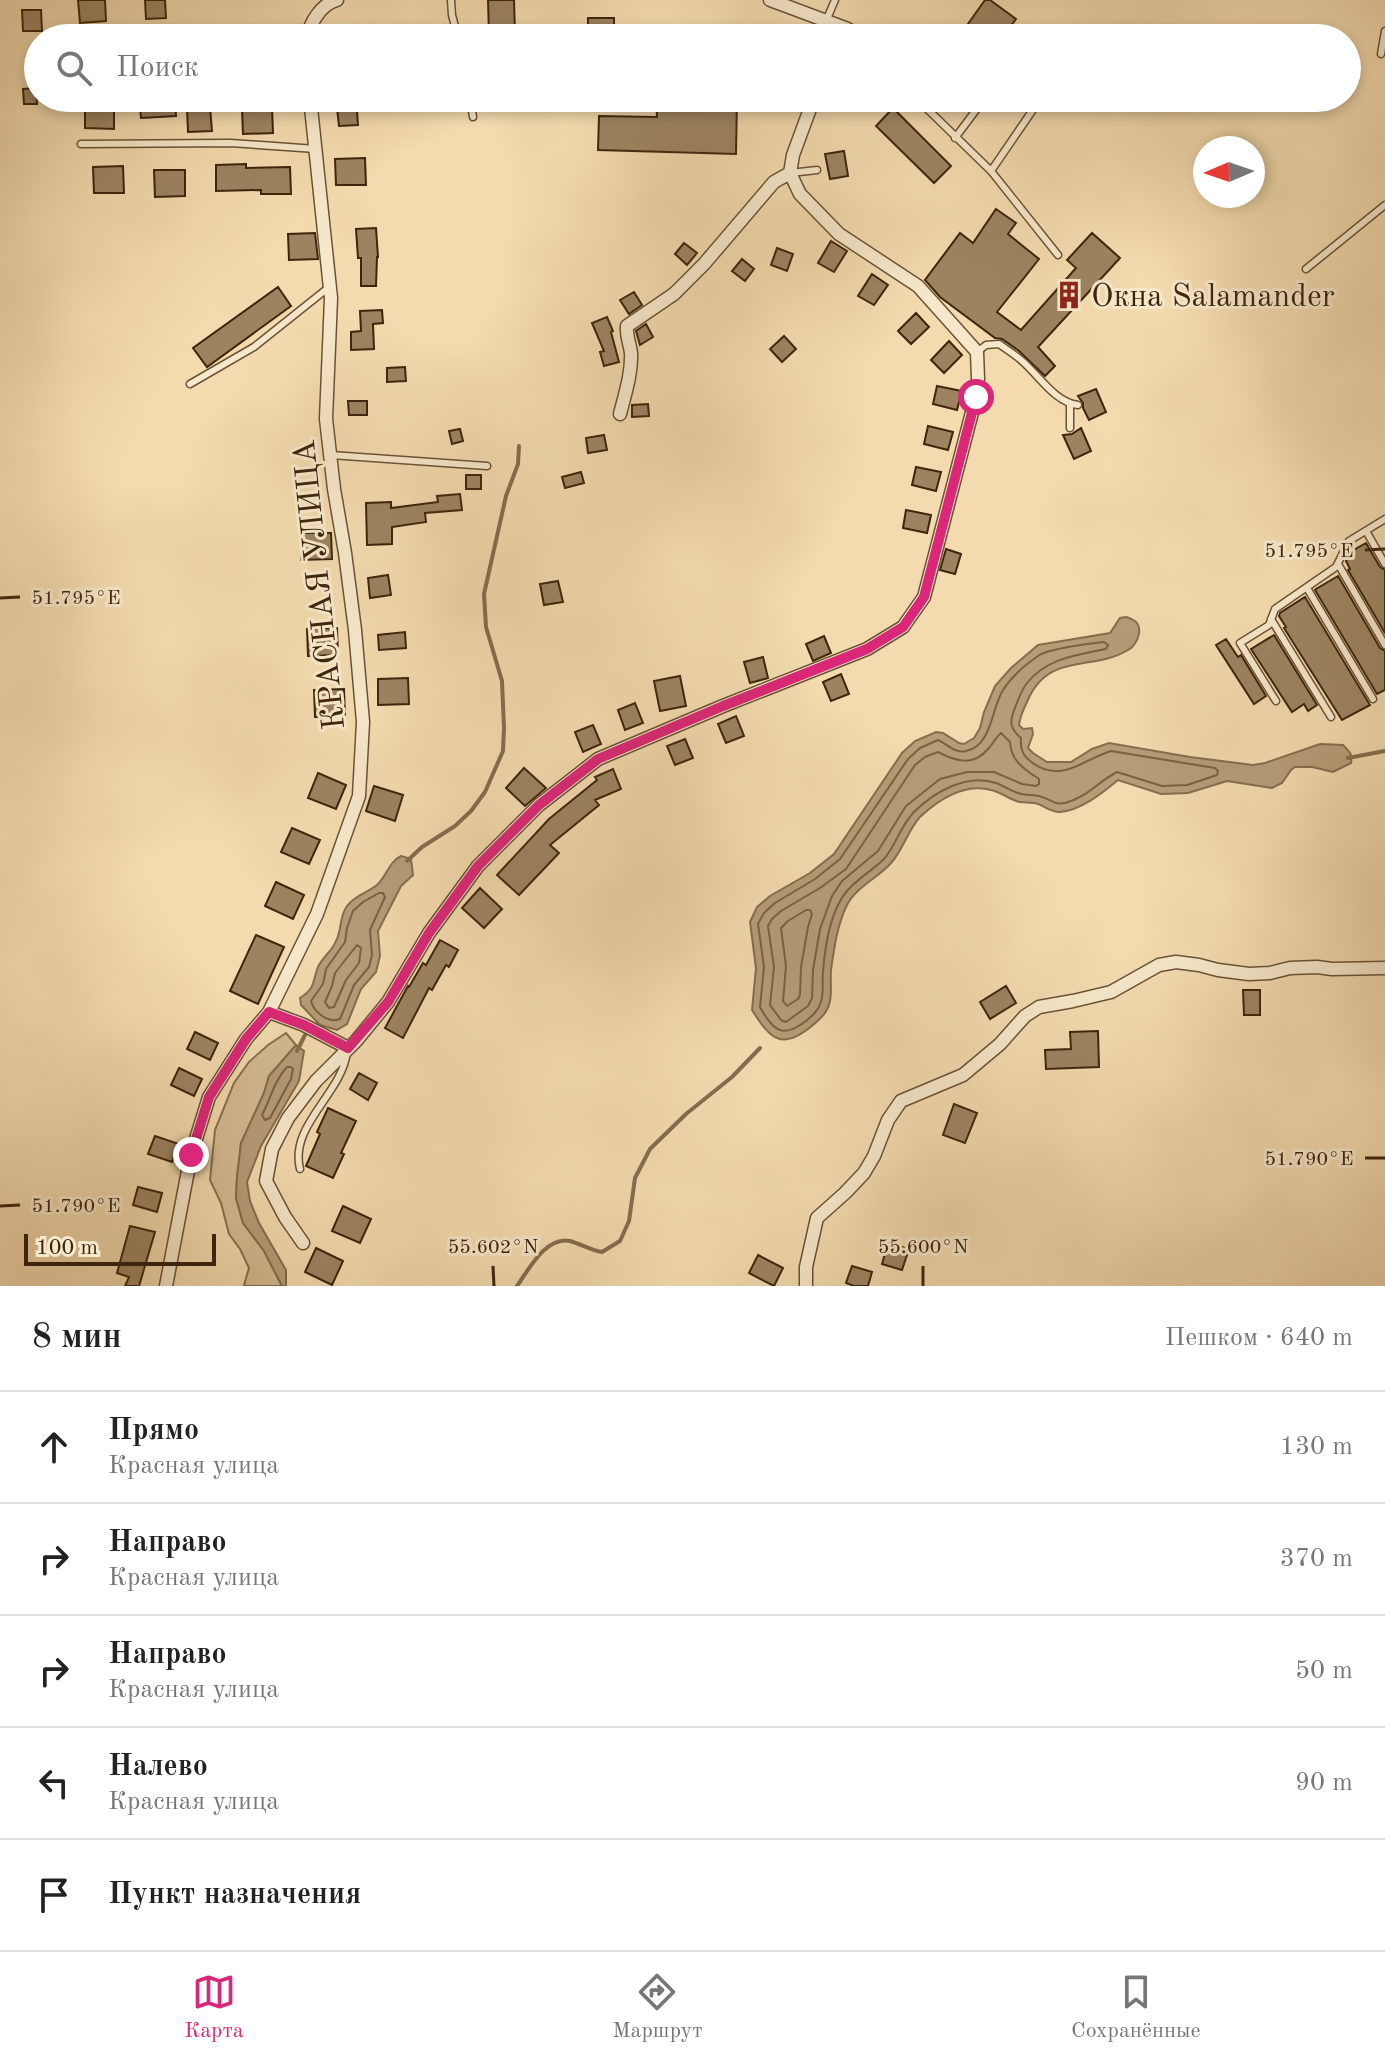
<!DOCTYPE html>
<html lang="ru">
<head>
<meta charset="utf-8">
<style>
  :root { --surface:#fff; --page:#f2f2f2; --text:#222; --muted:#767676; --line:#e0e0e0; --accent:#db2777 }
  body { margin:0; font-family:"Old Standard TT",serif; background:var(--page); color:var(--text) }
  .compass { position:absolute; left:1193px; top:136px; width:72px; height:72px; border-radius:50%; background:var(--surface); box-shadow:0 4px 12px #0003; rotate:268deg }
  .scale { position:absolute; left:24px; bottom:20px; width:192px; box-sizing:border-box; padding-left:8px; border:4px solid #3e250c; border-top:0; font-size:22px; line-height:28px; white-space:nowrap; color:#3e250c; -webkit-text-stroke:6px #f7e8cb; paint-order:stroke }
  .stop { position:absolute; width:24px; height:24px; margin:-18px; border:6px solid #db2777; border-radius:50%; background:#fff }
  .stop.end { background:#db2777; border-color:#fff; box-shadow:0 2px 8px #0008 }
  .list { margin:0; padding:0; list-style:none }
  h2 { display:flex; justify-content:space-between; align-items:center; height:104px; margin:0; padding:0 32px; font-size:34px }
  h2 small { font-size:26px; font-weight:400; color:var(--muted) }
  .list li { display:grid; grid-template-columns:52px 1fr auto; gap:24px; align-items:center; box-sizing:border-box; height:112px; padding:0 32px; border-top:2px solid var(--line) }
  .list b { display:block; font-size:30px; white-space:nowrap }
  .list p { margin:0; font-size:26px; white-space:nowrap; color:var(--muted) }
  .list em { font-size:26px; font-style:normal; color:var(--muted) }
  .icon { flex:none; width:44px; height:44px; fill:none; stroke:currentColor; stroke-width:2; stroke-linecap:round; stroke-linejoin:round }
  .map { position:relative; flex:none; width:1385px; height:1286px; overflow:hidden }
  .search { position:absolute; background:var(--surface); box-shadow:0 4px 12px #0003; left:24px; right:24px; top:24px; height:88px; display:flex; align-items:center; gap:20px; box-sizing:border-box; padding:0 28px; border-radius:44px; color:var(--muted); font-size:30px }
  .sheet { height:664px; background:var(--surface) }
  nav { display:flex; justify-content:space-around; align-items:center; box-sizing:border-box; height:112px; border-top:2px solid var(--line); background:var(--surface); font-size:22px; color:var(--muted) }
  nav a { display:grid; justify-items:center; gap:4px }
  nav .on { color:var(--accent) }
  .map>svg:first-child { display:block }
  .green { fill:#d4bc93; stroke:#897050; stroke-width:2 }
  .water { fill:#b59d78; stroke:#856d4d; stroke-width:2 }
  .lines { fill:none; stroke-linecap:round; stroke-linejoin:round }
  .shore { stroke:#7a6142; stroke-width:2 }
  .stream { stroke:#856d4d; stroke-width:4 }
  .building { fill:#9c8461; stroke:#3e250c; stroke-width:2 }
  .service-casing { stroke:#6b5235; stroke-width:9 }
  .minor-casing { stroke:#6b5235; stroke-width:15 }
  .service { stroke:#f7e8cb; stroke-width:6 }
  .minor { stroke:#f7e8cb; stroke-width:12 }
  .route { stroke:#db2777; stroke-width:10 }
  .ticks { fill:none; stroke:#3e250c; stroke-width:3 }
  .labels { text-anchor:middle; stroke-width:6; stroke-linejoin:round; paint-order:stroke }
  .poi-label { font-size:32px; fill:#3e250c; stroke:#f7e8cb; text-anchor:start }
  .street-label { font-size:32px; fill:#3e250c; stroke:#f7e8cb }
  .ticks-label { font-size:20px; text-anchor:middle; fill:#3e250c; stroke:#f7e8cb; stroke-width:6; stroke-linejoin:round; paint-order:stroke }
</style>
</head>
<body>
<div class="map">
<svg width="1385" height="1286" viewBox="0 0 1385 1286">
  <rect width="100%" height="100%" fill="#f3dbaf"/>
  <filter id="stains"><feTurbulence type="fractalNoise" baseFrequency=".0025" numOctaves="4"/><feColorMatrix values="0 0 0 0 .2 0 0 0 0 .09 0 0 0 0 .02 0 0 0 .5 -.17"/></filter>
  <radialGradient id="worn" r=".72"><stop offset=".6" stop-color="#630" stop-opacity="0"/><stop offset="1" stop-color="#630" stop-opacity=".3"/></radialGradient>
  <!-- green -->
  <path class="green" d="M286,1033L296,1045L269,1076L264,1093L241,1143L237,1177L236,1198L243,1223L264,1251L282,1286H247L244,1285L249,1268L240,1249L229,1234L221,1203L210,1180L215,1130L234,1083L249,1062L268,1045Z"/>
  <!-- water -->
  <path class="water" d="M1126,617C1129,618 1135,620 1137,623C1143,631 1136,646 1128,650C1092,672 1048,651 1027,702C1023,710 1020,717 1019,725L1023,729L1032,728L1033,734L1028,748L1033,753L1047,762H1071L1092,749L1109,743L1190,757L1253,765L1265,763L1320,744L1343,745C1349,751 1353,754 1351,763L1333,772L1312,767H1295L1291,770L1282,783L1272,788L1227,781L1188,793L1161,794L1118,780C1102,793 1082,810 1060,812C1050,812 1046,807 1038,804C1032,802 1025,803 1020,802C1010,800 1001,792 991,790C965,783 939,799 920,817C908,830 903,850 891,863C878,878 856,887 847,905C837,925 834,949 831,970C830,980 832,991 830,1001C828,1012 821,1018 813,1025C782,1051 771,1040 752,1010L756,968L750,922L757,907L770,896L810,873L834,854L902,753L915,741L936,732L943,733L959,743L964,744L974,738L980,728L984,712L995,686L1011,668L1038,645L1110,633L1120,618Z
    M401,856L411,859L413,875L401,886L378,931L380,956L376,972L361,989L347,1024L337,1030L320,1025L301,1005L300,998C316,988 312,982 318,967C322,958 332,951 336,941C342,930 339,917 347,906C355,895 368,893 378,884C387,875 389,862 401,856Z
    M296,1045L304,1051L299,1081L261,1146L247,1182L250,1201L259,1223L286,1270V1286H282L264,1251L243,1223L236,1198L237,1177L241,1143L264,1093L269,1076Z"/>
  <g class="lines">
    <!-- shore -->
    <path class="shore" d="M1104,642L1108,645L1106,649C1077,655 1047,658 1027,683C1022,689 1019,698 1016,705C1010,720 1008,727 1021,738C1020,751 1023,756 1034,764C1063,783 1084,759 1111,751L1215,768L1218,771L1217,775L1187,785L1162,786L1117,772C1099,781 1086,798 1065,803C1054,805 1052,800 1042,797C1035,794 1026,796 1018,793C1011,791 1004,786 996,783C967,773 934,792 914,812C901,825 896,845 884,859C873,870 858,878 847,891C830,911 825,946 823,972C822,982 824,993 821,1002C818,1011 813,1015 806,1021C783,1039 773,1031 760,1007L764,967L758,924L764,913L775,903L815,879L840,859L908,759L920,748L938,740C947,744 956,754 966,751C992,746 991,709 1003,690C1011,677 1025,665 1038,656C1049,648 1089,644 1104,642Z
      M1001,733L1010,742C1011,761 1024,769 1039,779V784L1036,786L1022,784L994,772H967L940,779L906,806L878,851L842,881L832,896L820,929L813,970L812,998L808,1006L786,1022L781,1020L770,1005L774,967L768,926L772,919L781,911L820,888L846,869L915,765L925,757L938,752C955,761 973,767 988,749C993,744 996,737 1001,733Z
      M379,893H383L385,897L370,930L372,955L369,967L354,985L340,1019C328,1024 314,1012 311,1001L323,984L326,969L345,942L347,928L353,911L363,902Z
      M806,910H810L812,914L808,927L801,967L800,995L798,999L787,1006L783,1001L786,966L781,928L788,921Z
      M357,945L361,948L359,963L346,980L334,1007L329,1008L325,1002L332,986L335,973Z
      M287,1067H291L293,1069L291,1079L270,1118L265,1120L262,1115C271,1098 274,1081 287,1067Z"/>
    <!-- stream -->
    <path class="stream" d="M1348,758L1385,751
      M407,861L422,847L455,826L471,811L485,792L503,751L504,728L502,681L486,627L484,594L506,496L518,464L519,446
      M297,1051L305,1035
      M517,1286C529,1269 546,1236 570,1241C581,1244 590,1250 602,1252L620,1241L629,1221L635,1178L650,1149L686,1114L732,1077L760,1048"/>
  </g>
  <!-- building -->
  <path class="building" d="M78,0H105L106,21L80,23Z
    M145,0H165L166,18L146,19Z
    M488,0H514L515,34L489,35Z
    M985,0H990L1016,19L1002,38H958Z
    M22,10H41L42,31H23Z
    M588,18H614V38H588Z
    M36,88L37,104H24L23,89Z
    M139,98H175L176,116L141,118Z
    M356,98L358,125L339,126L336,99Z
    M485,98H502V109L485,110Z
    M656,98H737L736,154L598,150L599,116L657,117Z
    M210,107L212,131L188,132L187,108Z
    M272,107L273,133L243,134L242,108Z
    M85,108L114,109V129L85,128Z
    M893,108L951,166L934,183L876,126Z
    M844,151L848,176L830,179L825,154Z
    M365,158L366,185H336L335,159Z
    M246,164V168L290,167L291,194H261V190L216,191V165Z
    M123,166L124,193H94L93,167Z
    M154,170H185V196L155,197Z
    M996,209L1016,223L1008,234L1039,259L997,312L1021,330L1076,268L1067,260L1092,233L1120,258L1038,347L1055,366L1045,376L1019,351L1002,339L995,338L940,297L925,280L960,233L973,243Z
    M376,228L378,257H377L376,286H361V258H358L356,229Z
    M315,233L318,259L289,260L288,234Z
    M831,241L847,251L834,272L818,263Z
    M684,243L697,253L687,265L675,254Z
    M777,248L793,254L787,271L771,265Z
    M742,259L754,269L745,281L732,271Z
    M872,274L888,285L874,305L858,296Z
    M278,287L291,306L207,367L193,348Z
    M634,292L642,305L629,314L620,300Z
    M382,310L383,323L373,324L374,349L351,350V332L361,331L360,311Z
    M916,313L929,327L911,344L898,331Z
    M607,317L613,331L611,332L619,362L604,366L600,352L604,351L592,323Z
    M646,324L653,337L640,345L636,331Z
    M784,336L796,349L782,362L770,349Z
    M949,341L962,355L944,373L931,360Z
    M405,367L406,381L387,382V368Z
    M937,386L962,391L957,410L933,404Z
    M1096,389L1106,412L1089,420L1083,408V403L1078,396Z
    M348,401H367V415H349Z
    M648,404L649,416L632,417V405Z
    M928,426L953,432L948,450L924,444Z
    M1081,428L1091,451L1074,459L1063,435L1072,434Z
    M460,429L463,441L452,444L449,431Z
    M604,435L607,450L588,453L586,438Z
    M916,467L941,472L936,491L912,485Z
    M581,472L584,483L565,488L562,477Z
    M466,475H481V489H466Z
    M460,494L462,510L425,513L426,522L392,527V544L367,545L366,503L391,502V508L438,502L437,496Z
    M906,510L931,515L927,533L903,528Z
    M301,533H331L332,559L301,560Z
    M1366,543L1380,567L1385,570V633L1348,570L1350,569L1346,561L1350,552Z
    M946,549L961,554L955,574L940,570Z
    M388,575L391,595L370,598L368,578Z
    M1338,576L1380,648L1385,651V690L1377,694L1315,590L1316,589Z
    M558,581L563,602L544,605L540,584Z
    M1305,597L1370,705L1342,720L1284,628L1286,627L1279,616L1280,613Z
    M337,628L338,655L308,656L307,629Z
    M405,632L406,648L379,650L378,635Z
    M1274,635L1317,705L1308,711L1304,704L1292,712L1251,649Z
    M824,636L831,653L813,661L806,644Z
    M1226,639L1238,657L1241,655L1266,696L1254,704L1216,645Z
    M763,657L768,678L750,683L744,662Z
    M841,674L849,694L831,701L823,682Z
    M680,676L686,706L660,711L654,681Z
    M408,678L409,704L378,705V679Z
    M344,689L345,716L315,717L314,690Z
    M635,703L643,723L625,730L618,710Z
    M736,716L744,736L726,743L718,724Z
    M593,725L601,744L583,752L575,732Z
    M685,739L693,758L675,765L667,746Z
    M524,768L546,788L525,806L506,788Z
    M613,769L621,789L595,800L599,805L550,845L559,853L519,895L497,875L549,819L597,780L595,777Z
    M318,773L346,785L336,809L308,798Z
    M374,786L403,795L395,821L366,811Z
    M292,828L320,840L309,864L281,852Z
    M276,882L304,895L293,919L265,906Z
    M480,888L502,909L484,928L462,908Z
    M256,935L284,947L258,1004L230,991Z
    M440,940L458,950L449,967L446,965L432,990L429,988L403,1038L385,1028L408,986L409,987L423,963L426,965Z
    M1006,986L1016,1003L990,1019L980,1002Z
    M1243,990H1260V1015H1244Z
    M1098,1031L1099,1067L1046,1069L1045,1050L1071,1049L1070,1032Z
    M195,1032L218,1043L210,1060L187,1049Z
    M179,1068L202,1079L194,1096L171,1085Z
    M359,1073L377,1083L368,1100L350,1089Z
    M954,1104L977,1113L965,1143L943,1135Z
    M328,1108L356,1121L341,1153L344,1154L333,1178L306,1166L320,1134L317,1132Z
    M155,1136L179,1144L172,1162L148,1154Z
    M138,1187L162,1193L157,1212L133,1205Z
    M343,1206L371,1219L360,1243L332,1231Z
    M130,1226L155,1232L139,1286H125L129,1277L117,1273Z
    M888,1243L909,1249L902,1270L882,1264Z
    M316,1248L343,1261L332,1285L305,1272Z
    M758,1255L783,1268L774,1286L749,1273Z
    M852,1266L872,1272L868,1286H854L846,1283Z"/>
  <g class="lines">
    <defs>
      <path id="service" d="M451,0L452,15L458,38
        M826,21L835,0
        M848,29L857,38
        M1381,54L1385,31
        M470,98L473,117
        M916,98L991,171L1058,255
        M955,138L985,98
        M81,144L231,143L316,149
        M991,171L1041,98
        M790,173L817,170
        M1306,269L1385,205
        M977,352L986,345L999,344C1006,349 1014,354 1021,360C1039,375 1054,402 1078,405
        M190,384L254,347L328,288
        M1070,428V404
        M331,455L487,466
        M1366,531L1385,564
        M1338,564L1385,645
        M1307,588L1373,699
        M1271,619L1331,717
        M1276,701L1240,643L1269,625L1275,609L1336,567L1349,541L1385,519
        M300,1169C289,1125 342,1094 347,1052"/>
      <path id="minor" d="M770,0L848,29L844,38
        M307,38C310,23 321,4 337,0
        M620,414C625,394 632,373 631,353C630,344 626,336 627,326L674,294L704,264L774,182L790,173
        M269,1012L304,1025L348,1048
        M303,1243L285,1217L266,1181L272,1149L288,1118L316,1081L356,1041L388,1002L429,933L478,866L539,805L598,759L723,706L867,649L903,627L924,597L976,397L978,379L977,352L918,286L839,234L800,194L790,173L793,155L814,98
        M166,1286L191,1155L209,1097L246,1039L269,1012L317,914L359,796L363,722L355,630L345,553L334,489L326,419L331,298L310,98
        M806,1286V1267L817,1218L845,1193L864,1173L874,1156L888,1120L901,1101L963,1075L1000,1044L1025,1016L1039,1007L1073,1001L1111,992L1159,965L1176,962L1199,965L1218,970L1249,974L1270,973L1290,968L1317,967L1332,969L1385,968"/>
    </defs>
    <!-- service casing -->
    <use href="#service" class="service-casing"/>
    <!-- minor casing -->
    <use href="#minor" class="minor-casing"/>
    <!-- service -->
    <use href="#service" class="service"/>
    <!-- minor -->
    <use href="#minor" class="minor"/>
  </g>
  <g class="lines">
    <!-- route -->
    <path class="route" d="M191,1155L209,1097L246,1039L269,1012L304,1025L348,1048L388,1002L429,933L478,866L539,805L598,759L723,706L867,649L903,627L924,597L976,397"/>
  </g>
  <!-- ticks -->
  <path class="ticks" d="M1365,550L1385,549M0,598L20,597M1365,1158H1385M0,1206L20,1205M493,1266L494,1286M923,1266V1286"/>
  <!-- icons -->
  <defs>
    <symbol id="building-bare" viewBox="-9 -9 18 18"><path d="M-4-6H4V6H1V3H-1V6H-4ZM-2.5-4.3h1.7v1.8h-1.7ZM.8-4.3h1.7v1.8H.8ZM-2.5-1h1.7V.8h-1.7ZM.8-1h1.7V.8H.8Z" fill="#8f2418" stroke="#f7e8cb" stroke-width="2.5" paint-order="stroke"/></symbol>
  </defs>
  <g fill-rule="evenodd">
    <use href="#building-bare" x="1049" y="275" width="40" height="40"/>
  </g>
  <g class="labels">
    <!-- poi labels -->
    <g class="poi-label">
      <text x="1091" y="306">Окна Salamander</text>
    </g>
    <!-- street labels -->
    <g class="street-label">
      <text transform="translate(318 585) rotate(-96)" y="11">КРАСНАЯ УЛИЦА</text>
    </g>
  </g>
  <g class="ticks-label">
    <text x="1309" y="557">51.795°E</text>
    <text x="76" y="604">51.795°E</text>
    <text x="1309" y="1165">51.790°E</text>
    <text x="76" y="1212">51.790°E</text>
    <text x="493" y="1253">55.602°N</text>
    <text x="923" y="1253">55.600°N</text>
  </g>
  <rect width="100%" height="100%" filter="url(#stains)"/>
  <rect width="100%" height="100%" fill="url(#worn)"/>
</svg>
<svg class="compass" viewBox="-18 -18 36 36"><path d="M0-13l5 13h-10z" fill="#e53935"/><path d="M0 13l5-13h-10z" fill="#767676"/></svg>
<div class="scale">100 m</div>
<div class="stop" style="left:976px;top:397px"></div>
<div class="stop end" style="left:191px;top:1155px"></div>
<div class="search"><svg class="icon" aria-label="search" viewBox="0 0 24 24"><circle cx="10" cy="10" r="6"/><path d="M15 15l6 6"/></svg>Поиск</div>
</div>
<section class="sheet">
<h2>8 мин<small>Пешком · 640 m</small></h2>
<ul class="list">
<li><svg class="icon" aria-label="ahead" viewBox="0 0 24 24"><path d="M12 20V5M6 11l6-6 6 6"/></svg><div><b>Прямо</b><p>Красная улица</p></div><em>130 m</em></li>
<li><svg class="icon" aria-label="right" viewBox="0 0 24 24"><path d="M7 20v-9h11M14 6l5 5-5 5"/></svg><div><b>Направо</b><p>Красная улица</p></div><em>370 m</em></li>
<li><svg class="icon" aria-label="right" viewBox="0 0 24 24"><path d="M7 20v-9h11M14 6l5 5-5 5"/></svg><div><b>Направо</b><p>Красная улица</p></div><em>50 m</em></li>
<li><svg class="icon" aria-label="left" viewBox="0 0 24 24"><path d="M17 20v-9H6M10 6l-5 5 5 5"/></svg><div><b>Налево</b><p>Красная улица</p></div><em>90 m</em></li>
<li><svg class="icon" aria-label="arrive" viewBox="0 0 24 24"><path d="M6 21V4h12l-3 4 3 4H6"/></svg><div><b>Пункт назначения</b></div></li>
</ul>
</section>
<nav>
<a class="on"><svg class="icon" aria-label="map" viewBox="0 0 24 24"><path d="M3 6l6-2 6 2 6-2v14l-6 2-6-2-6 2zM9 4v14M15 6v14"/></svg>Карта</a>
<a><svg class="icon" aria-label="directions" viewBox="0 0 24 24"><path d="M12 3l9 9-9 9-9-9zM9 14v-3h6M13 9l2 2-2 2"/></svg>Маршрут</a>
<a><svg class="icon" aria-label="saved" viewBox="0 0 24 24"><path d="M7 4h10v16l-5-4-5 4z"/></svg>Сохранённые</a>
</nav>
</body>
</html>
